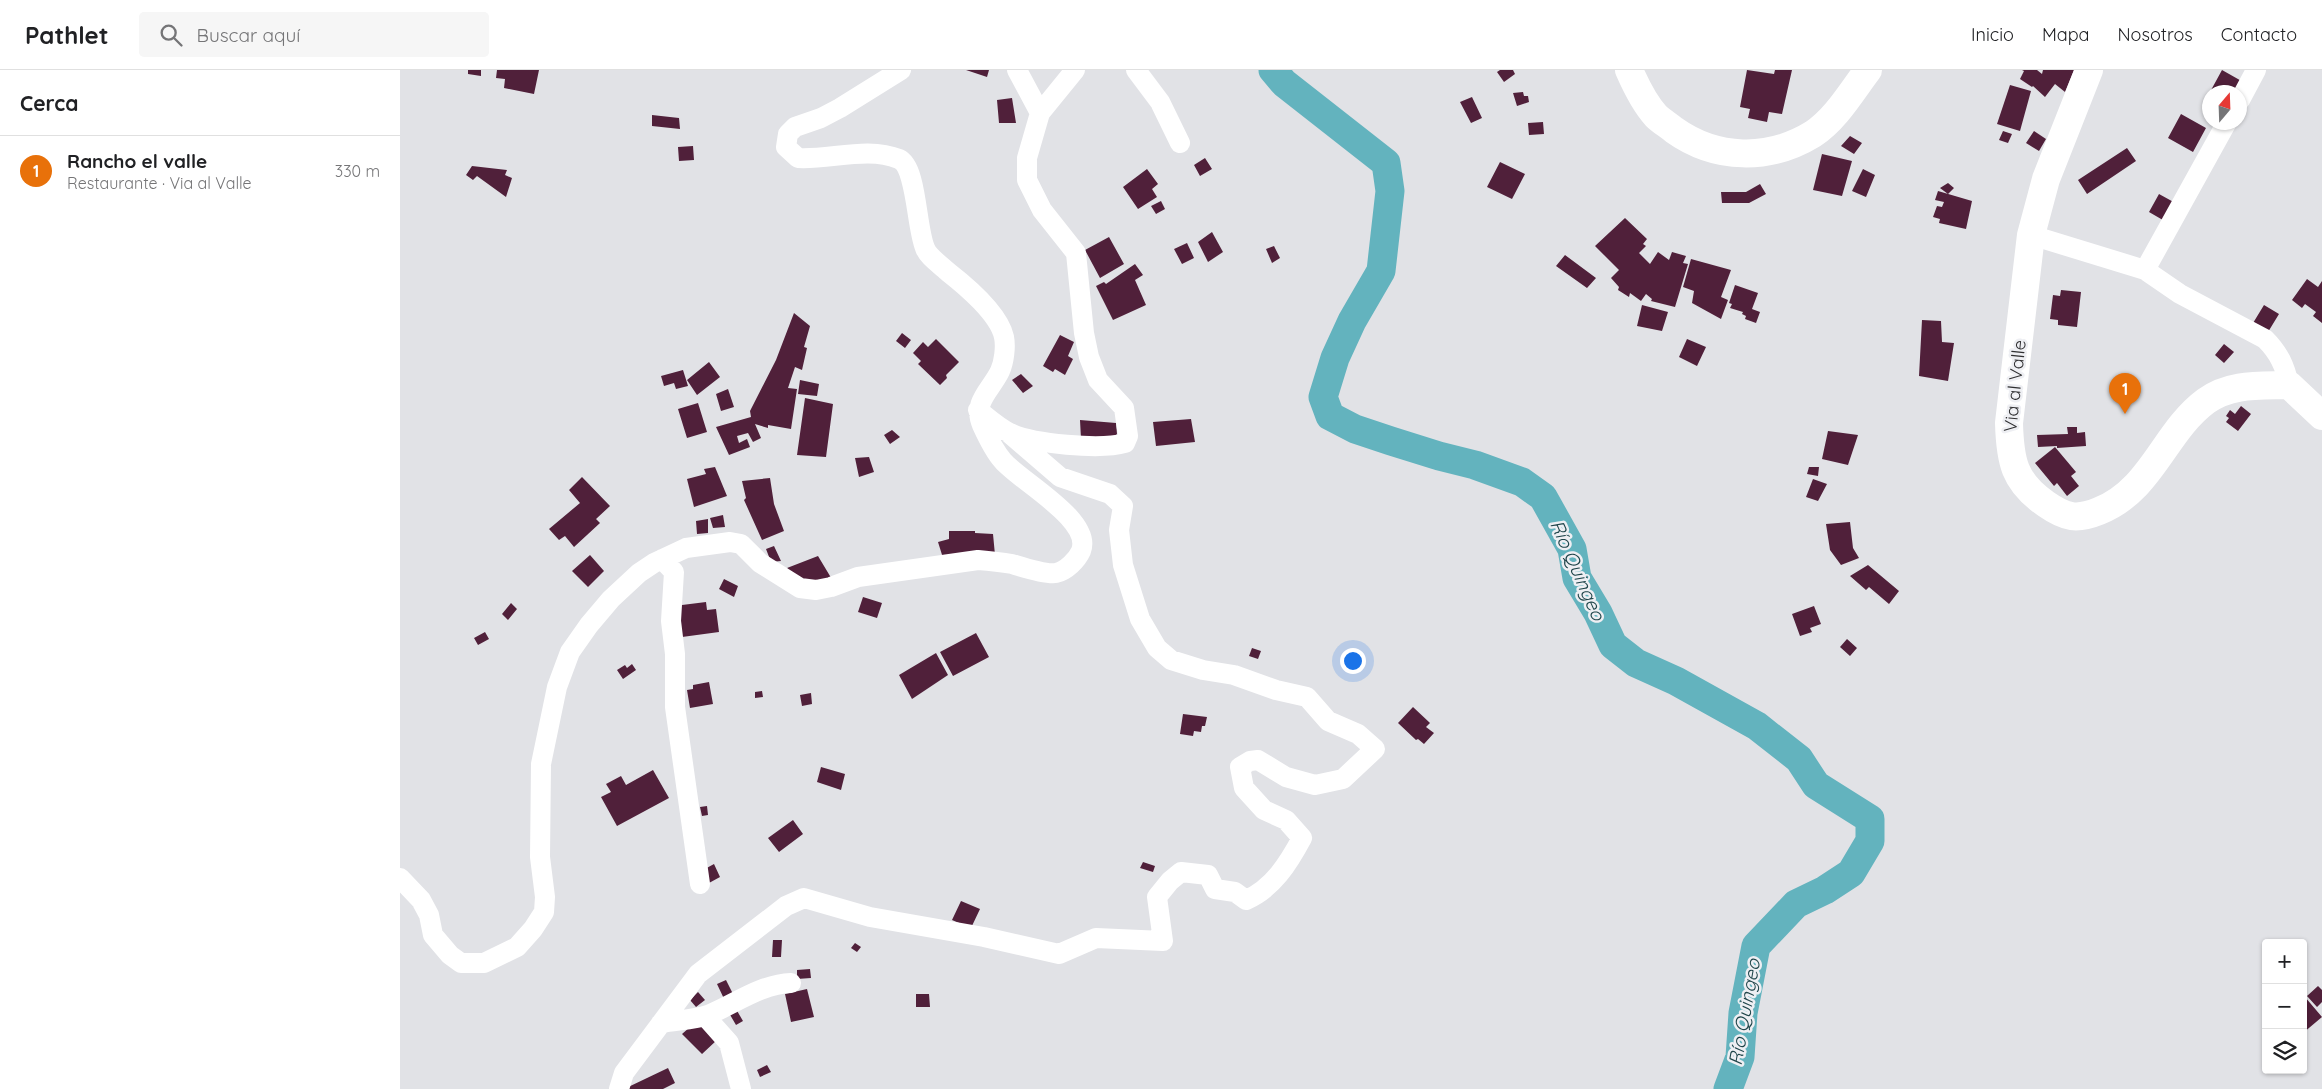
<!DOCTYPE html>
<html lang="es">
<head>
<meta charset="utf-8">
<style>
  :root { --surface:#fff; --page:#f6f6f6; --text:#202124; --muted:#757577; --line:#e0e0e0; --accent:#db2777 }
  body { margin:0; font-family:Quicksand,sans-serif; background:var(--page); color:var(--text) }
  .controls { position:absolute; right:15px; bottom:15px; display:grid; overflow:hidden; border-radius:5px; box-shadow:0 1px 4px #0004 }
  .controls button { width:45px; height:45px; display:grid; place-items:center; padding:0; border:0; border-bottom:1px solid var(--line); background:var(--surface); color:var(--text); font:25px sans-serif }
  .compass { position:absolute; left:1802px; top:15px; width:45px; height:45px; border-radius:50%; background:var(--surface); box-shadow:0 1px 4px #0004; rotate:19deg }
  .you { position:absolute; left:952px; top:590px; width:18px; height:18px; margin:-12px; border:4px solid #fff; border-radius:50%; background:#1a73e8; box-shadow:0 0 0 8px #1a73e833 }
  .badge { display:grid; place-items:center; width:32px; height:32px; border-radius:50%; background:var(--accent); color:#fff; font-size:16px; font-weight:700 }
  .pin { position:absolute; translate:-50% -41px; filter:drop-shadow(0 1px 2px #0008) }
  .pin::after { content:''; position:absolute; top:26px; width:18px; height:15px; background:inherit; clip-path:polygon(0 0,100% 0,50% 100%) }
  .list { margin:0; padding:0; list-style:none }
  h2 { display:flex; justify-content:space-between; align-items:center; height:65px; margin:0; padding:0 20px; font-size:21px }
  h2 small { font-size:16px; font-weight:400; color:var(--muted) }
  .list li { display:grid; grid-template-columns:32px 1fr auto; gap:15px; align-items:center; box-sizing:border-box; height:70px; padding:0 20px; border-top:1px solid var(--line) }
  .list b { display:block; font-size:19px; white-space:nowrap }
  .list p { margin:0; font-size:16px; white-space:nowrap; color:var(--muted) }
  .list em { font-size:16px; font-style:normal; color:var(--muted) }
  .icon { flex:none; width:28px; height:28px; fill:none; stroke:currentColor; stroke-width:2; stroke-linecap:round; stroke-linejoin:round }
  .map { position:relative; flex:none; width:1922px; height:1019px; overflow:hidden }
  header { display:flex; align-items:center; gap:30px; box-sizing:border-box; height:70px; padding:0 25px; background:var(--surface); border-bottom:1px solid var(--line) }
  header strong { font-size:24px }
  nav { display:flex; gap:28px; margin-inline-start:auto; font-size:18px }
  .search { width:350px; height:45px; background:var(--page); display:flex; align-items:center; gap:12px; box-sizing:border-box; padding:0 18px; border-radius:5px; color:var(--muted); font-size:19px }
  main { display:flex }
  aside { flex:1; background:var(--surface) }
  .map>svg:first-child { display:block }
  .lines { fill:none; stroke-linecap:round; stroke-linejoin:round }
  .river { stroke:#63b3be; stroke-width:29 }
  .building { fill:#50203a }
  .minor { stroke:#fff; stroke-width:20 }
  .secondary { stroke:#fff; stroke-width:28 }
  .labels { text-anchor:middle; stroke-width:5; stroke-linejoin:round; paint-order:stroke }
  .street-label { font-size:18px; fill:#2f2f31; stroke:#eeeff3 }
  .water-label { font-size:19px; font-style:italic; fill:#1e4449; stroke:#eeeff3 }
</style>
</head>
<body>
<header>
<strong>Pathlet</strong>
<div class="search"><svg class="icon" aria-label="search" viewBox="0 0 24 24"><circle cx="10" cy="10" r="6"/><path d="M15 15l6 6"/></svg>Buscar aquí</div>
<nav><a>Inicio</a><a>Mapa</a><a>Nosotros</a><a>Contacto</a></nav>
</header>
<main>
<aside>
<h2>Cerca<small></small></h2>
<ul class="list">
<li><span class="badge" style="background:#e8710a">1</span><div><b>Rancho el valle</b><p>Restaurante · Via al Valle</p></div><em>330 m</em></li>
</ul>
</aside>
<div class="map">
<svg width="1922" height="1019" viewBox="0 0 1922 1019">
  <rect width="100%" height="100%" fill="#e1e2e6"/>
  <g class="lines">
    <!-- river -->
    <path class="river" d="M873,0L884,13L986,93L990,121L981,201L952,251L935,288L923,327L930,346L955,359L991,371L1039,386L1075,395L1122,412L1143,427L1172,479L1177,508L1198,543L1213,575L1236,593L1276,611L1357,656L1399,689L1416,715L1470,749V771L1451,803L1425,820L1396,834L1356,876L1343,943L1340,987L1328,1019"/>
  </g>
  <!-- building -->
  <path class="building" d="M68,0H81V6L68,4Z
    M97,0H139L134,24L104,18L105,9L96,8Z
    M566,0H589L587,7Z
    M1100,0H1113L1115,4L1104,12L1097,2Z
    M1347,0L1374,4L1375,0H1392L1382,44L1369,42L1367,52L1348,48L1350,39L1340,37Z
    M1622,0H1637L1642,4L1643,0H1674L1665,22L1655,14L1645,27L1633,16L1632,17L1620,9L1624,1Z
    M1822,0L1845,13L1840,22H1810Z
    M1610,15L1631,21L1620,61L1597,54Z
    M1123,22L1124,26H1128L1129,32L1117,36L1113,23Z
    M1072,27L1082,48L1071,53L1060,32Z
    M612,28L616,53H599L597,30Z
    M1781,44L1806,58L1793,82L1768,68Z
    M252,45L279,48L280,59L252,56Z
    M1143,52L1144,64L1129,65L1128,53Z
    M1603,61L1612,64L1608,73L1599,70Z
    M1634,61L1646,69L1639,81L1626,73Z
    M1450,66L1462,73L1454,84L1441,76Z
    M293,76L294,90L279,91L278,77Z
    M1727,78L1736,91L1687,124L1678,110Z
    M1422,84L1452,91L1442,126L1413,120Z
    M805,88L812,99L800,106L794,95Z
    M1100,92L1125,104L1112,129L1087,117Z
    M72,96L107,100L105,105L112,108L106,127L77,106L73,110L66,105Z
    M747,99L758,114L752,119L757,127L738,139L723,117Z
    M1463,99L1475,105L1466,127L1452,121Z
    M1548,113L1554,118L1548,124L1540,118Z
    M1360,114L1366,124L1349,133H1322L1321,122H1346Z
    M1538,121L1572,131L1566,159L1539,153L1540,149L1533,147L1537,136L1542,137L1544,132L1535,130Z
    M1759,124L1779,135L1768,153L1749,142Z
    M761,131L765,139L756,144L751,136Z
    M1225,148L1247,169L1243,174L1246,176L1239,183L1250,194L1258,182L1269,190L1272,182L1286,186L1283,193L1288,194L1275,237L1251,231L1252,229L1246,224L1241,231L1230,223L1229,227L1218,220L1219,217L1211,208L1219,200L1195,176Z
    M812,162L823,182L808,192L798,172Z
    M709,167L724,194L700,208L685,180Z
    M787,173L794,188L782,194L774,179Z
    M874,176L880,188L872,193L866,179Z
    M1165,185L1196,208L1187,218L1156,196Z
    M1291,189L1331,200L1321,227L1328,230L1321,249L1292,233L1294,221L1283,217Z
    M735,194L743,205L735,210L746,235L713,250L696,216L704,212L706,214Z
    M1907,209L1918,217L1922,211V253L1913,246L1916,242L1905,234L1902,238L1892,230Z
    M1335,215L1358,223L1352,239L1360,242L1356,253L1345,249L1346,246L1342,244L1343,242L1330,238L1332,234L1329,233Z
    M1661,220L1681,222L1677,257L1658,255V250L1650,249L1653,225L1660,226Z
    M1242,235L1268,242L1262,261L1237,256Z
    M1864,235L1879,244L1865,267L1850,258Z
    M394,243L410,256L404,277L407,278L402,300L395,297L388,318L397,319L391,359L368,355V358L355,354L361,368L353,372L348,363L337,366L339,373L347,369L350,377L329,385L316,357L351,347L350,341L376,290Z
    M1522,250L1541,251L1542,272L1554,273L1548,311L1519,306Z
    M502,263L511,270L505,278L496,271Z
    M660,265L674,272L668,286L673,289L665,305L655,299L653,302L643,296Z
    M536,269L559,292L546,305L547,308L540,315L518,294L521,291L513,283L523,272L528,277Z
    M1287,269L1306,277L1297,296L1279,287Z
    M1824,274L1834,282L1824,293L1815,285Z
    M309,292L320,307L297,325L287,310Z
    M283,300L288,316L276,319L274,313L264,316L261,306Z
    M621,304L633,316L623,323L612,310Z
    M400,310L419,314L417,326L398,324Z
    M328,319L334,337L321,341L316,324Z
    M405,328L433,334L426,387L397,385Z
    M298,333L307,362L287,368L278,339Z
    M1841,336L1851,344L1838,361L1826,352L1829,348L1826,346L1830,340L1835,344Z
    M791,349L795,372L756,376L753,352Z
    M680,350L716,353L717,364L714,367L681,369Z
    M1667,357H1677V363L1685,362L1686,376L1657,378V376L1638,377L1637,365L1668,364Z
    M492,360L500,367L490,374L484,365Z
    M1428,361L1458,365L1448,395L1422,389Z
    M1655,377L1676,402L1671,406L1679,416L1667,426L1657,413L1654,416L1635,393Z
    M469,387L474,402L459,407L455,388Z
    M315,397L327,426L294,437L287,409L306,404L304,399Z
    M1409,397H1419L1418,406L1407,404Z
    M182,407L210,436L196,449L200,453L174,477L165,466L159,470L149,459L180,433L169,420Z
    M370,408L374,434L384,461L362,470L344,430L346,428L342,411Z
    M1413,409L1427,414L1418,431L1406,427Z
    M323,445L325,457L313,458L310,448Z
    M308,449V463L297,464L296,451Z
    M1450,452L1453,478L1459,488L1441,495L1430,480L1426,454Z
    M549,461H575V463L593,464L595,485L543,488L538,472L549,469Z
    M374,476L381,491L371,492L366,479Z
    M190,485L204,501L188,517L172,501Z
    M418,486L433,511L398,515L387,498Z
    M1468,495L1499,521L1489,534L1469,517L1466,520L1450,506Z
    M324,509L338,516L334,527L319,519Z
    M463,527L482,533L477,548L458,542Z
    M306,532L307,540L316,539L319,562L282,567L274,536Z
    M111,533L117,539L108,550L102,544Z
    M1414,536L1421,554L1410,558L1412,562L1400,566L1392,544Z
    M85,562L89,569L78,575L74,568Z
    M576,563L589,587L553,606L540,582Z
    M1447,569L1457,578L1450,586L1440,577Z
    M852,578L861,581L858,589L849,586Z
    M536,583L548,605L512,629L499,605Z
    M232,594L236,600L223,609L217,600L225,595L227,598Z
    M309,612L313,634L290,638L287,620L293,619V615Z
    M362,621L363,627L355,628V622Z
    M411,623L412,634L402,636L400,625Z
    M1013,637L1030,653L1026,657L1034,663L1024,674L1018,669L1016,670L998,653Z
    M783,644L807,647L805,656H802L801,662L794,661L793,666L780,664Z
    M421,697L445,704L441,720L417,712Z
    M253,700L269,728L217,756L201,727L211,722L206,714L221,706L226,715Z
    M307,736L308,745L302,746L300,737Z
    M393,750L403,764L379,782L368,768Z
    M743,792L755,796L753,802L740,798Z
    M314,794L320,807L309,813L303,800Z
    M561,831L580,839L571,858L552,850Z
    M373,870H382L381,887H372Z
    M455,873L461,877L457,882L451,878Z
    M410,899L411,908L397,909V900Z
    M326,910L335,928L326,933L317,914Z
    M1918,916L1922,920V932L1917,937L1907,926Z
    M407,919L414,947L391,952L385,924Z
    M298,922L305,930L296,937L290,930Z
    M516,924H529L530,937H516Z
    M1905,927L1922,947L1903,963V929Z
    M336,939L343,951L336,955L329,943Z
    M298,950L317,970L302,984L282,964Z
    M367,995L371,1002L360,1007L357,1000Z
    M268,998L275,1013L263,1019H224Z"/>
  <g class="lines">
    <!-- minor -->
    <path class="minor" d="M736,0L760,32L780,73
      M1840,30L1856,0
      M640,43L675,0
      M1827,52L1745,200L1780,224L1865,269C1879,283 1885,296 1889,315
      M1631,165L1745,200
      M578,340C588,348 599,358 610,363C632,374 701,380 725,373L728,366L724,338L698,310L689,287L684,263L676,183L642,140L627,110V88L640,43L617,0
      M262,489L274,502L271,551L275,584V637L300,814
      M0,808L21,830L29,845L33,865L50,885L61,893H84L117,877L133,859L144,842L145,827L140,787L141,694L157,617L170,582L189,555L211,529L239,503L254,493L286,478L330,472L341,474L360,493L400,518L416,520L431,517L458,507L578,490C590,491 600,492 612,494C622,497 646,505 656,503C666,501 677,490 681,481C693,450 621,412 603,391C595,382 587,366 582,355C572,332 591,320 600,301C604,292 606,277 604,267C599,244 566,216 548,202C541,195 528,187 525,178C516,157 517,97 499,89C468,76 430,90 398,88L386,77L388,64L395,57L421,48L440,38L501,0
      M305,946L329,973L341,1019
      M261,953C276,950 294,950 308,945C335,934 361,914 391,913
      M219,1019L224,1003L298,904L386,836L404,828L470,847L584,867L659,884L696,868L763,871L757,827L770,811L781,802L808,805L815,819L835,822L846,830C873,818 888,794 902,768L886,750L864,740L844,718L840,697L850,691L858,690L886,707L915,715L943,709L975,679L958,664L928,651L907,627L876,620L834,605L803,600L771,590L757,578L740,549L723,495L719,460L723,436L710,424L660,407L610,364"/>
    <!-- secondary -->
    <path class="secondary" d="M1229,0C1236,16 1244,33 1256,46C1261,51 1268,55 1274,60C1316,90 1369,91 1413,64C1436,49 1452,21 1468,0
      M1689,0L1646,109L1631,165L1609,353C1610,391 1614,412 1646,434C1666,448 1677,450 1699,441C1752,420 1764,362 1806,331C1831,313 1860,316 1889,315L1922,346"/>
  </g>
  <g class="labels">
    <!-- street labels -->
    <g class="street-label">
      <text transform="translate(1615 316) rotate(-84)" y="6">Via al Valle</text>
    </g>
    <!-- water labels -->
    <g class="water-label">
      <text transform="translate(1178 500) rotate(66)" y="7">Río Quingeo</text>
      <text transform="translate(1344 942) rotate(-80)" y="7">Río Quingeo</text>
    </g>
  </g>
</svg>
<div class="controls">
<button>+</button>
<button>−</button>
<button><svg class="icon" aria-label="layers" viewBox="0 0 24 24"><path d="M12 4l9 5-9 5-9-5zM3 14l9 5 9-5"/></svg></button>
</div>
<svg class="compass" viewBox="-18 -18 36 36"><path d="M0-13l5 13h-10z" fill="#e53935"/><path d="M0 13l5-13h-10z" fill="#757577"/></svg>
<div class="you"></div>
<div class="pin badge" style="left:1725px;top:344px;background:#e8710a">1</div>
</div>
</main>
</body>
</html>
